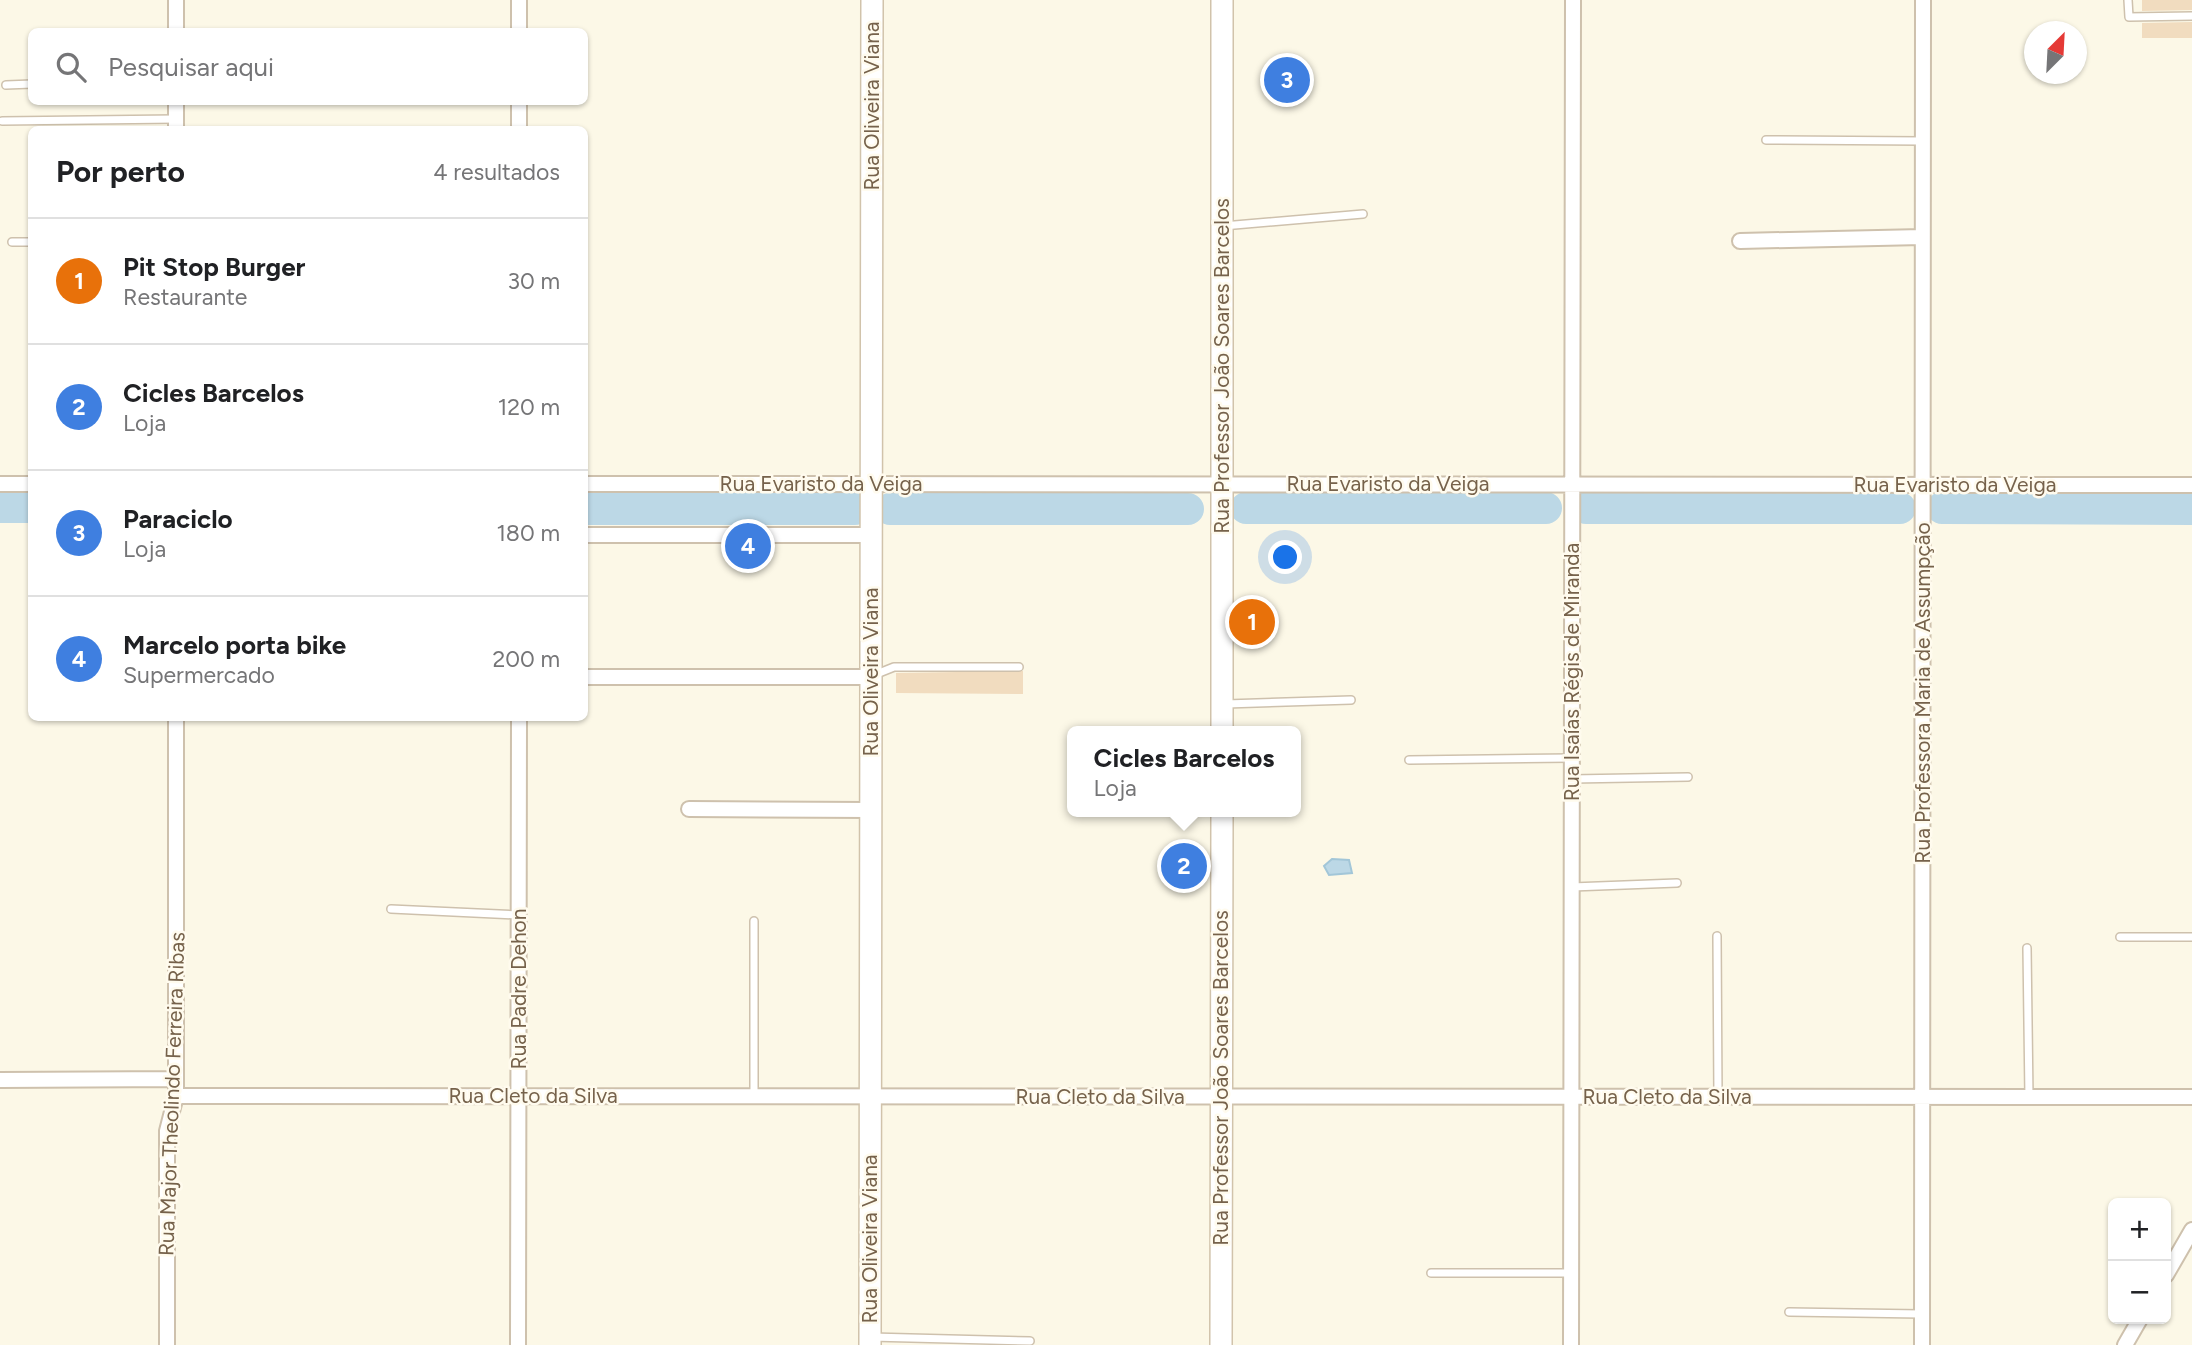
<!DOCTYPE html>
<html lang="pt">
<head>
<meta charset="utf-8">
<style>
  :root { --surface:#fff; --page:#f2f2f2; --text:#202124; --muted:#757577; --line:#e0e0e0; --accent:#785037 }
  body { margin:0; font-family:Figtree,sans-serif; background:var(--page); color:var(--text) }
  .controls { position:absolute; right:21px; bottom:21px; display:grid; overflow:hidden; border-radius:10px; box-shadow:0 2px 5px #0004 }
  .controls button { width:63px; height:63px; display:grid; place-items:center; padding:0; border:0; border-bottom:2px solid var(--line); background:var(--surface); color:var(--text); font:35px sans-serif }
  .compass { position:absolute; left:2024px; top:21px; width:63px; height:63px; border-radius:50%; background:var(--surface); box-shadow:0 2px 5px #0004; rotate:24deg }
  .you { position:absolute; left:1286px; top:558px; width:24px; height:24px; margin:-18px; border:5px solid #fff; border-radius:50%; background:#1a73e8; box-shadow:0 0 0 10px #1a73e833 }
  .badge { display:grid; place-items:center; width:46px; height:46px; border-radius:50%; background:var(--accent); color:#fff; font-size:23px; font-weight:700 }
  .pin { position:absolute; translate:-50% -50%; border:4px solid #fff; box-shadow:0 2px 7px #0006 }
  .popup { position:absolute; left:1067px; top:726px; width:234px; height:91px; box-sizing:border-box; display:grid; place-content:center; border-radius:10px; background:var(--surface); filter:drop-shadow(0 2px 5px #0005); font-size:23px; white-space:nowrap; color:var(--muted) }
  .popup b { font-size:26px; color:var(--text) }
  .popup::after { content:''; position:absolute; left:50%; top:100%; margin-left:-14px; border:14px solid transparent; border-top-color:var(--surface) }
  .list { margin:0; padding:0; list-style:none }
  h2 { display:flex; justify-content:space-between; align-items:center; height:91px; margin:0; padding:0 28px; font-size:30px }
  h2 small { font-size:23px; font-weight:400; color:var(--muted) }
  .list li { display:grid; grid-template-columns:46px 1fr auto; gap:21px; align-items:center; box-sizing:border-box; height:126px; padding:0 28px; border-top:2px solid var(--line) }
  .list b { display:block; font-size:26px; white-space:nowrap }
  .list p { margin:0; font-size:23px; white-space:nowrap; color:var(--muted) }
  .list em { font-size:23px; font-style:normal; color:var(--muted) }
  .icon { flex:none; width:38px; height:38px; fill:none; stroke:currentColor; stroke-width:2; stroke-linecap:round; stroke-linejoin:round }
  .map { position:relative; flex:none; width:2192px; height:1345px; overflow:hidden }
  .search { position:absolute; background:var(--surface); box-shadow:0 2px 5px #0004; left:28px; top:28px; width:560px; height:77px; display:flex; align-items:center; gap:18px; box-sizing:border-box; padding:0 24px; border-radius:10px; color:var(--muted); font-size:26px }
  .panel { position:absolute; background:var(--surface); box-shadow:0 2px 5px #0004; left:28px; top:126px; width:560px; height:595px; border-radius:10px }
  .map>svg:first-child { display:block }
  .water { fill:#bcd8e6; stroke:#a2c6d8; stroke-width:2 }
  .lines { fill:none; stroke-linecap:round; stroke-linejoin:round }
  .river { stroke:#bcd8e6; stroke-width:32 }
  .building { fill:#f1dcbf }
  .service-casing { stroke:#cec1ad; stroke-width:10 }
  .minor-casing { stroke:#cec1ad; stroke-width:18 }
  .secondary-casing { stroke:#d1c3ab; stroke-width:24 }
  .service { stroke:#fff; stroke-width:7 }
  .minor { stroke:#fff; stroke-width:14 }
  .secondary { stroke:#fff; stroke-width:21 }
  .labels { text-anchor:middle; stroke-width:5; stroke-linejoin:round; paint-order:stroke }
  .street-label { font-size:21px; fill:#76624b; stroke:#fffbee }
</style>
</head>
<body>
<div class="map">
<svg width="2192" height="1345" viewBox="0 0 2192 1345">
  <rect width="100%" height="100%" fill="#fcf8e7"/>
  <!-- water -->
  <path class="water" d="M1332,859L1349,860L1352,873L1329,875L1324,866Z"/>
  <g class="lines">
    <!-- river -->
    <path class="river" d="M0,507H32
      M1246,508H1546
      M1586,508H1900
      M1942,508L2192,509
      M584,509H855
      M890,509H1188"/>
  </g>
  <!-- building -->
  <path class="building" d="M2142,0H2192V10L2142,11Z
    M2192,22V38H2142V23Z
    M1023,671V694L896,693V673Z"/>
  <g class="lines">
    <defs>
      <path id="service" d="M2128,0L2129,17L2192,16
        M6,85L32,84
        M2,121L176,119
        M1766,140L1922,141
        M1223,226L1363,214
        M12,242H32
        M874,675L894,667H1019
        M1226,704L1351,700
        M1409,760L1571,758
        M1572,779L1688,777
        M1572,887L1677,883
        M391,909L518,915
        M754,921V1096
        M1717,936L1718,1097
        M2120,937H2192
        M2027,948L2029,1097
        M1431,1273H1571
        M1789,1312L1921,1314
        M871,1337L1030,1341"/>
      <path id="minor" d="M176,32V0
        M519,32V0
        M176,102V130
        M519,130V102
        M1740,241L1922,237
        M0,484H32
        M584,484L2192,485
        M584,535H871
        M584,677H871
        M689,809L871,810
        M0,1080L176,1079
        M176,1096L2192,1097
        M2166,1275L2192,1230
        M167,1345V1131L176,1096V718
        M518,1345L519,718
        M1571,1345L1573,0
        M1922,1345L1923,0
        M2125,1345L2140,1319"/>
      <path id="secondary" d="M1222,731V0
        M870,1345L872,0
        M1221,1345L1222,812"/>
    </defs>
    <!-- service casing -->
    <use href="#service" class="service-casing"/>
    <!-- minor casing -->
    <use href="#minor" class="minor-casing"/>
    <!-- secondary casing -->
    <use href="#secondary" class="secondary-casing"/>
    <!-- service -->
    <use href="#service" class="service"/>
    <!-- minor -->
    <use href="#minor" class="minor"/>
    <!-- secondary -->
    <use href="#secondary" class="secondary"/>
  </g>
  <g class="labels">
    <!-- street labels -->
    <g class="street-label">
      <text transform="translate(872 106) rotate(-90)" y="7">Rua Oliveira Viana</text>
      <text transform="translate(1222 366) rotate(-90)" y="7">Rua Professor João Soares Barcelos</text>
      <text x="821" y="491">Rua Evaristo da Veiga</text>
      <text x="1388" y="491">Rua Evaristo da Veiga</text>
      <text x="1955" y="492">Rua Evaristo da Veiga</text>
      <text transform="translate(871 672) rotate(-90)" y="7">Rua Oliveira Viana</text>
      <text transform="translate(1572 672) rotate(-90)" y="7">Rua Isaías Régis de Miranda</text>
      <text transform="translate(1923 693) rotate(-90)" y="7">Rua Professora Maria de Assumpção</text>
      <text transform="translate(519 989) rotate(-90)" y="7">Rua Padre Dehon</text>
      <text transform="translate(1221 1078) rotate(-90)" y="7">Rua Professor João Soares Barcelos</text>
      <text transform="translate(172 1094) rotate(-88)" y="7">Rua Major Theolindo Ferreira Ribas</text>
      <text x="533" y="1103">Rua Cleto da Silva</text>
      <text x="1100" y="1104">Rua Cleto da Silva</text>
      <text x="1667" y="1104">Rua Cleto da Silva</text>
      <text transform="translate(870 1239) rotate(-90)" y="7">Rua Oliveira Viana</text>
    </g>
  </g>
</svg>
<div class="controls">
<button>+</button>
<button>−</button>
</div>
<svg class="compass" viewBox="-18 -18 36 36"><path d="M0-13l5 13h-10z" fill="#e53935"/><path d="M0 13l5-13h-10z" fill="#757577"/></svg>
<div class="you"></div>
<div class="pin badge" style="left:1252px;top:622px;background:#e8710a">1</div>
<div class="pin badge" style="left:1184px;top:866px;background:#3f7fe0">2</div>
<div class="popup"><b>Cicles Barcelos</b>Loja</div>
<div class="pin badge" style="left:1287px;top:80px;background:#3f7fe0">3</div>
<div class="pin badge" style="left:748px;top:546px;background:#3f7fe0">4</div>
<div class="search"><svg class="icon" aria-label="search" viewBox="0 0 24 24"><circle cx="10" cy="10" r="6"/><path d="M15 15l6 6"/></svg>Pesquisar aqui</div>
<section class="panel">
<h2>Por perto<small>4 resultados</small></h2>
<ul class="list">
<li><span class="badge" style="background:#e8710a">1</span><div><b>Pit Stop Burger</b><p>Restaurante</p></div><em>30 m</em></li>
<li><span class="badge" style="background:#3f7fe0">2</span><div><b>Cicles Barcelos</b><p>Loja</p></div><em>120 m</em></li>
<li><span class="badge" style="background:#3f7fe0">3</span><div><b>Paraciclo</b><p>Loja</p></div><em>180 m</em></li>
<li><span class="badge" style="background:#3f7fe0">4</span><div><b>Marcelo porta bike</b><p>Supermercado</p></div><em>200 m</em></li>
</ul>
</section>
</div>
</body>
</html>
